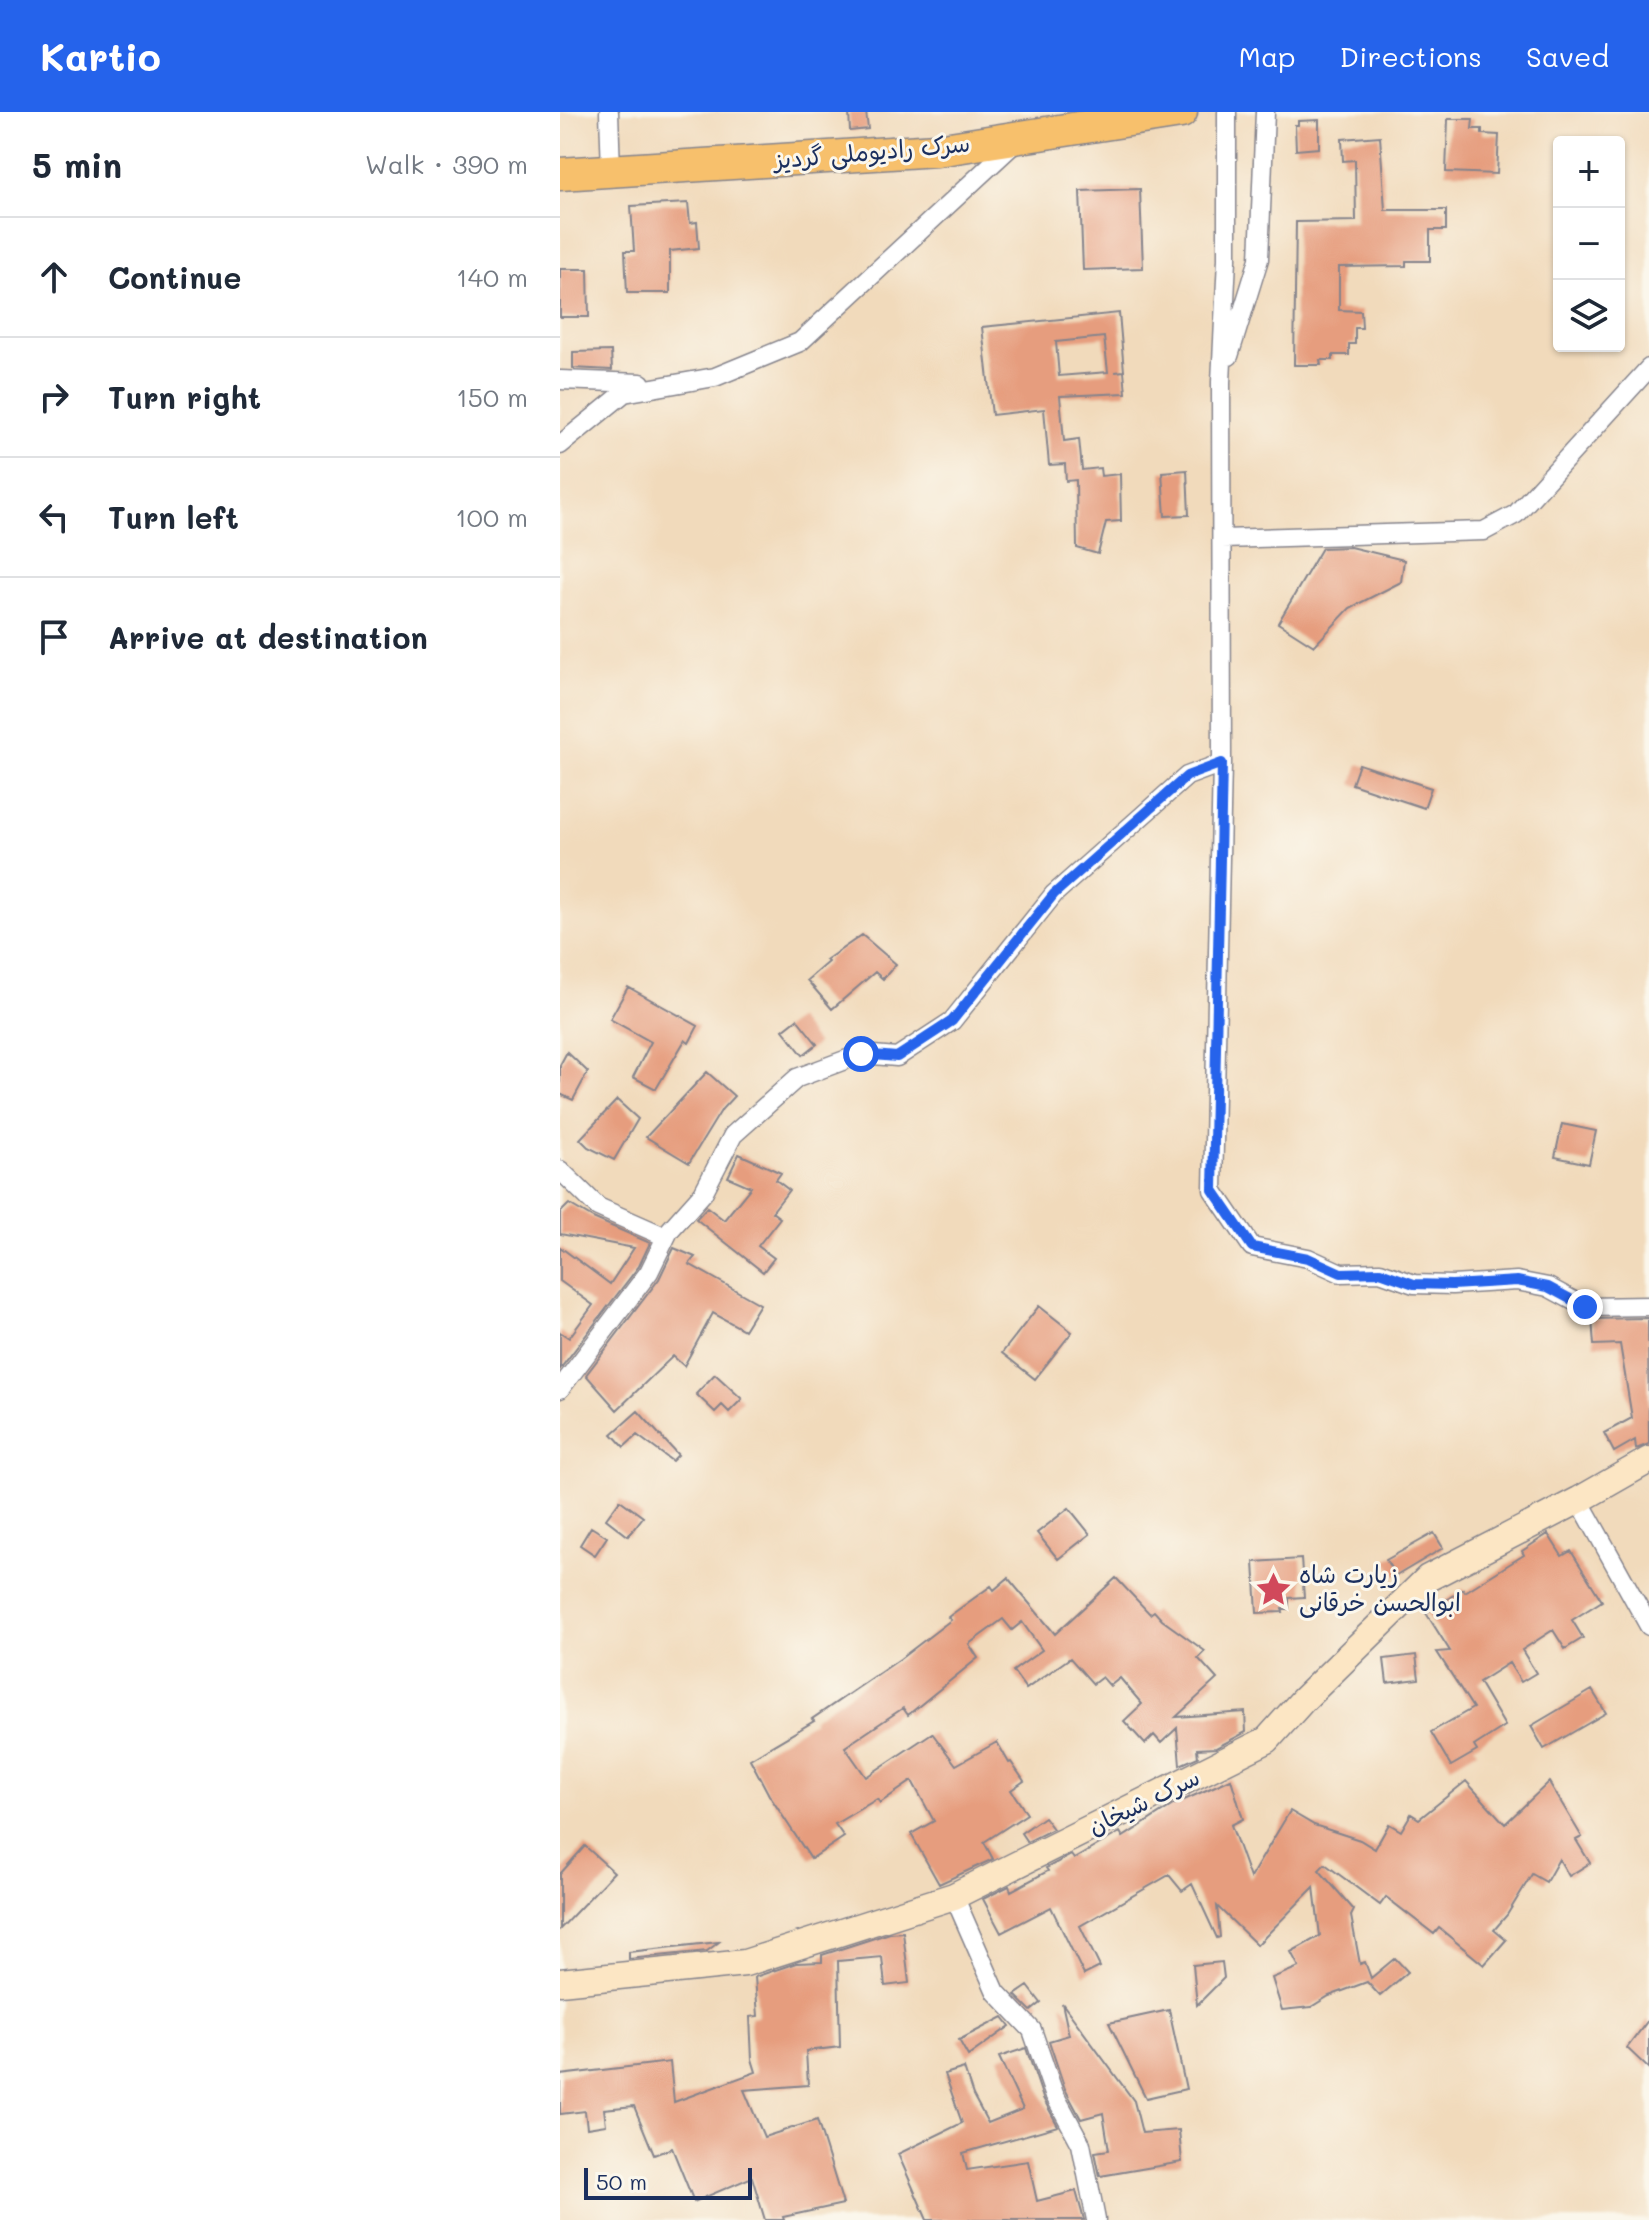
<!DOCTYPE html>
<html lang="en">
<head>
<meta charset="utf-8">
<style>
  :root { --surface:#fff; --page:#f2f2f3; --text:#1f2937; --muted:#747a83; --line:#e0e1e3; --accent:#2563eb }
  body { margin:0; font-family:Mali,"Playpen Sans Arabic",sans-serif; background:var(--page); color:var(--text) }
  .controls { position:absolute; right:24px; top:24px; display:grid; overflow:hidden; border-radius:8px; box-shadow:0 2px 6px #0004 }
  .controls button { width:72px; height:72px; display:grid; place-items:center; padding:0; border:0; border-bottom:2px solid var(--line); background:var(--surface); color:var(--text); font:40px sans-serif }
  .scale { position:absolute; left:24px; bottom:20px; width:168px; box-sizing:border-box; padding-left:8px; border:4px solid #1b2f5e; border-top:0; font-size:22px; line-height:28px; white-space:nowrap; color:#1b2f5e; -webkit-text-stroke:6px #fbf7ec; paint-order:stroke }
  .stop { position:absolute; width:24px; height:24px; margin:-18px; border:6px solid #2563eb; border-radius:50%; background:#fff }
  .stop.end { background:#2563eb; border-color:#fff; box-shadow:0 2px 8px #0008 }
  .list { margin:0; padding:0; list-style:none }
  h2 { display:flex; justify-content:space-between; align-items:center; height:104px; margin:0; padding:0 32px; font-size:34px }
  h2 small { font-size:26px; font-weight:400; color:var(--muted) }
  .list li { display:grid; grid-template-columns:52px 1fr auto; gap:24px; align-items:center; box-sizing:border-box; height:120px; padding:0 32px; border-top:2px solid var(--line) }
  .list b { display:block; font-size:30px; white-space:nowrap }
  .list em { font-size:26px; font-style:normal; color:var(--muted) }
  .icon { flex:none; width:44px; height:44px; fill:none; stroke:currentColor; stroke-width:2; stroke-linecap:round; stroke-linejoin:round }
  .map { position:relative; flex:none; width:1089px; height:2108px; overflow:hidden }
  header { display:flex; align-items:center; gap:48px; box-sizing:border-box; height:112px; padding:0 40px; background:var(--accent); color:#fff }
  header strong { font-size:38px }
  nav { display:flex; gap:44px; margin-inline-start:auto; font-size:28px }
  main { display:flex }
  aside { flex:1; background:var(--surface) }
  .map>svg:first-child { display:block }
  .building { fill:#e69d7e; fill-rule:evenodd }
  .lines { fill:none; stroke-linecap:round; stroke-linejoin:round }
  .street-casing { stroke:#86848c; stroke-width:21 }
  .secondary-casing { stroke:#86848c; stroke-width:29 }
  .highway-casing { stroke:#86848c; stroke-width:35 }
  .street { stroke:#fff; stroke-width:18 }
  .secondary { stroke:#fce6c4; stroke-width:26 }
  .highway { stroke:#f7c06c; stroke-width:32 }
  .route { stroke:#2563eb; stroke-width:10 }
  .labels { text-anchor:middle; stroke-width:6; stroke-linejoin:round; paint-order:stroke }
  .street-label { font-size:24px; fill:#1b2f5e; stroke:#fbf7ec }
  .poi-label { font-size:24px; fill:#1b2f5e; stroke:#fbf7ec; text-anchor:start }
</style>
</head>
<body>
<header>
<strong>Kartio</strong>
<nav><a>Map</a><a>Directions</a><a>Saved</a></nav>
</header>
<main>
<aside>
<h2>5 min<small>Walk · 390 m</small></h2>
<ul class="list">
<li><svg class="icon" aria-label="ahead" viewBox="0 0 24 24"><path d="M12 20V5M6 11l6-6 6 6"/></svg><div><b>Continue</b></div><em>140 m</em></li>
<li><svg class="icon" aria-label="right" viewBox="0 0 24 24"><path d="M7 20v-9h11M14 6l5 5-5 5"/></svg><div><b>Turn right</b></div><em>150 m</em></li>
<li><svg class="icon" aria-label="left" viewBox="0 0 24 24"><path d="M17 20v-9H6M10 6l-5 5 5 5"/></svg><div><b>Turn left</b></div><em>100 m</em></li>
<li><svg class="icon" aria-label="arrive" viewBox="0 0 24 24"><path d="M6 21V4h12l-3 4 3 4H6"/></svg><div><b>Arrive at destination</b></div></li>
</ul>
</aside>
<div class="map">
<svg width="1089" height="2108" viewBox="0 0 1089 2108">
  <rect width="100%" height="100%" fill="#fbf7ec"/>
  <filter id="ink" filterUnits="userSpaceOnUse"><feTurbulence type="fractalNoise" baseFrequency=".0125" numOctaves="2"/><feDisplacementMap in="SourceGraphic" scale="16" xChannelSelector="R" yChannelSelector="G"/><feConvolveMatrix kernelMatrix="1 2 1 2 8 2 1 2 1" color-interpolation-filters="sRGB"/></filter>
  <filter id="wash" filterUnits="userSpaceOnUse"><feTurbulence type="fractalNoise" baseFrequency=".006" numOctaves="4" result="noise"/><feDisplacementMap in="SourceGraphic" scale="32" xChannelSelector="R" yChannelSelector="G"/><feGaussianBlur stdDeviation="1.8" result="paint"/><feColorMatrix in="noise" values="0 0 0 0 0 0 0 0 0 0 0 0 0 0 0 0 0 1.4 0 .05"/><feComposite in="paint" operator="in"/></filter>
  <g filter="url(#wash)">
    <rect width="100%" height="100%" fill="#f1dabb"/>
    <g id="blocks">
      <!-- building -->
      <path class="building" d="M306,0L308,17L290,19L289,1Z
        M888,7H913L912,17H922V22L939,23L937,62L886,60Z
        M759,8V36L736,38L735,13H738V9Z
        M820,24L825,98H886V118H870V149H846V154L779,155V198L801,199L802,216H795V232H789V243H773V248H760L761,253H734L736,110L796,109L795,48L783,49L782,27Z
        M580,77L583,156L523,158L520,79Z
        M128,91L130,111L137,110L139,136L110,139V181H67L65,139H74L71,94Z
        M0,157H28L29,205H0Z
        M559,201L564,259L555,260L564,259L566,281L500,284L504,329L519,327L522,358L540,356L541,364L560,362L561,409L546,410L538,442L517,436L516,368L506,369L505,352L489,353L484,297L432,303L422,215ZM544,225L548,260L499,264L496,230Z
        M51,239L52,258L13,256V240Z
        M627,358L629,403L605,404L602,360Z
        M790,435L844,448L841,470L790,496L754,534L718,511L762,436Z
        M799,652L871,676L864,696L792,672Z
        M302,823L336,852L323,867L315,860L272,897L247,868L268,850L266,848Z
        M68,875L138,914L129,931L125,928L96,977L73,965L91,930L50,907Z
        M237,907L257,932L243,943L223,918Z
        M7,940L28,960L13,988L0,982V953Z
        M147,960L174,984L162,997L129,1051L86,1025Z
        M57,988L78,1007L54,1048L28,1035L20,1027Z
        M1002,1012L1036,1019L1029,1052L995,1045Z
        M179,1042L221,1061L216,1068L229,1078L212,1100L220,1106L198,1134L214,1146L203,1160L136,1107L147,1095L164,1108L191,1075L168,1065Z
        M9,1092L33,1106L90,1131L79,1154L0,1257V1220L9,1226L33,1193L0,1169V1135L50,1172L74,1136L0,1122V1101Z
        M114,1136L135,1145L129,1152L200,1192L184,1218L153,1201L124,1254L113,1244L57,1298L26,1263L99,1167Z
        M479,1194L512,1220L475,1267L442,1241Z
        M1088,1206L1089,1332L1076,1337L1075,1328L1054,1340L1044,1321L1072,1306L1060,1232L1034,1233L1032,1207Z
        M155,1262L182,1287L169,1300L162,1293L155,1300L136,1282Z
        M78,1299L118,1343L112,1349L77,1323L64,1335L52,1322Z
        M60,1388L83,1405L68,1424L46,1407Z
        M509,1396L530,1422L498,1447L477,1421Z
        M31,1415L47,1425L35,1443L20,1433Z
        M874,1421L883,1436L836,1464L826,1448Z
        M988,1422L1002,1444L1011,1439L1042,1489L1012,1508L1023,1526L1005,1537L993,1518L962,1538L976,1561L961,1570L949,1551L919,1570L945,1614L914,1634L917,1639L891,1654L871,1620L913,1596L877,1540L890,1539L866,1501L903,1477L905,1480L964,1443L962,1439Z
        M741,1447L744,1485L729,1486V1497H722L723,1500L697,1501L694,1450Z
        M448,1466L495,1522L556,1466L590,1502L594,1499L602,1508L645,1539L638,1546L657,1567L616,1605L685,1600L686,1620L656,1636L637,1637L638,1645L620,1653L617,1616L601,1631L594,1623L585,1632L564,1609L582,1592L560,1566L550,1574L542,1565L533,1572L510,1546L466,1577L453,1559L482,1538L462,1510L452,1518L443,1507L409,1532L418,1546L348,1603L343,1596L285,1635L306,1665L372,1621L396,1653L437,1630L449,1651L451,1650L464,1669L451,1678L467,1702L424,1730L433,1747L379,1772L351,1722L374,1709L352,1669L320,1691L317,1687L275,1712L284,1725L251,1747L209,1683L190,1647L254,1609L252,1607L340,1547L391,1508L388,1505L431,1474L434,1478Z
        M856,1543L859,1567L827,1571L824,1547Z
        M1032,1578L1046,1601L984,1637L971,1614Z
        M671,1667L683,1707L671,1713L690,1766L730,1699L754,1713L800,1728L815,1737L829,1712L841,1719L851,1702L859,1707L906,1669L945,1712L989,1670L1022,1725L1016,1728L1030,1751L1009,1764L999,1747L986,1770L972,1762L947,1803L934,1818L946,1828L924,1853L879,1816L874,1822L826,1785L820,1793L765,1752L759,1758L794,1798L791,1804L800,1852L805,1850L811,1866L835,1846L848,1860L820,1884L807,1870L769,1884L751,1895L722,1898L712,1866L739,1855L731,1840L760,1824L754,1775L697,1833L657,1794L660,1825L657,1826L632,1772L622,1779L609,1763L520,1814L540,1855L524,1863L491,1795L441,1821L423,1787L449,1774L451,1779L488,1759L486,1756L511,1743L514,1747L560,1720L563,1725L613,1693Z
        M484,1705L493,1717L467,1730L461,1721Z
        M25,1734L54,1760L0,1817V1762Z
        M343,1820L349,1871L325,1874L322,1845L278,1849L280,1935L246,1939L248,1973L184,1978L204,2025L257,2008L283,2092L223,2105L224,2108H205L192,2065L134,2090L112,2036L94,2043L74,1994L44,1997L46,2013L27,2016L25,1999L0,2002V1963L110,1950L114,1990L196,1960L192,1947L190,1905L198,1904L195,1865L236,1851L262,1850V1843L330,1821Z
        M159,1830L147,1839L69,1847V1840Z
        M662,1850L664,1866L637,1893L633,1853Z
        M468,1874L481,1891L471,1899L455,1883Z
        M502,1891L574,1989L582,2021L619,2018L622,2050L540,2064L535,2040L549,2038L543,2001L521,2007L505,1977L489,1929L509,1923Z
        M609,1898L626,1977L586,1986L549,1911Z
        M443,1905L450,1914L408,1944L399,1928Z
        M1089,1907V1957L1067,1936Z
        M466,1936L483,1986L498,2014L403,2041L407,2058L468,2049L477,2089L516,2079L524,2108H367L338,2042L402,2011L385,1962L404,1956L413,1983L428,2011L463,1997L439,1945Z"/>
    </g>
  </g>
  <g filter="url(#ink)">
    <use href="#blocks" fill-opacity="0" stroke="#86848c" stroke-width="2"/>
    <g class="lines">
      <defs>
        <path id="street" d="M49,0L51,59
          M667,0V147L661,270L662,651L653,1078L692,1135L748,1146L781,1161L820,1160L854,1172L892,1173L957,1169L988,1175L1025,1195L1089,1194
          M669,244L699,147L705,0
          M0,268L81,271
          M0,333L64,281L155,265L240,230L459,27
          M662,427L924,419L956,402L1089,256
          M0,1058L38,1095L106,1125
          M0,1277L89,1160L109,1119L143,1081L173,1023L237,966L301,942L337,945L392,909L494,782L627,664L662,651
          M1019,1388L1089,1514
          M394,1784L436,1880L472,1918L494,1982L521,2032L536,2108"/>
        <path id="secondary" d="M0,1870L185,1851L394,1784L707,1628L743,1588L868,1466L1019,1388L1089,1348"/>
        <path id="highway" d="M0,62L377,38L621,0"/>
      </defs>
      <!-- street casing -->
      <use href="#street" class="street-casing"/>
      <!-- secondary casing -->
      <use href="#secondary" class="secondary-casing"/>
      <!-- highway casing -->
      <use href="#highway" class="highway-casing"/>
      <!-- street -->
      <use href="#street" class="street"/>
      <!-- secondary -->
      <use href="#secondary" class="secondary"/>
      <!-- highway -->
      <use href="#highway" class="highway"/>
    </g>
  </g>
  <g class="lines" filter="url(#ink)">
    <!-- route -->
    <path class="route" d="M301,942L337,945L392,909L494,782L627,664L662,651L653,1078L692,1135L748,1146L781,1161L820,1160L854,1172L892,1173L957,1169L988,1175L1025,1195"/>
  </g>
  <!-- icons -->
  <defs>
    <symbol id="sight-bare" viewBox="-9 -9 18 18"><path d="M0-6L1.8-2.2L6-1.7L2.9 1.2L3.7 5.4L0 3.3L-3.7 5.4L-2.9 1.2L-6-1.7L-1.8-2.2Z" fill="#d1495b" stroke="#fbf7ec" stroke-width="2.5" paint-order="stroke"/></symbol>
  </defs>
  <g fill-rule="evenodd">
    <use href="#sight-bare" x="688" y="1452" width="51" height="51"/>
  </g>
  <g class="labels">
    <!-- street labels -->
    <g class="street-label">
      <text transform="translate(312 40) rotate(-5)" y="8">سرک رادیوملی گردیز</text>
      <text transform="translate(584 1690) rotate(-26)" y="8">سرک شیخان</text>
    </g>
    <!-- poi labels -->
    <g class="poi-label">
      <text x="739" y="1471">زیارت شاه<tspan x="739" dy="28">ابوالحسن خرقانی</tspan></text>
    </g>
  </g>
</svg>
<div class="controls">
<button>+</button>
<button>−</button>
<button><svg class="icon" aria-label="layers" viewBox="0 0 24 24"><path d="M12 4l9 5-9 5-9-5zM3 14l9 5 9-5"/></svg></button>
</div>
<div class="scale">50 m</div>
<div class="stop" style="left:301px;top:942px"></div>
<div class="stop end" style="left:1025px;top:1195px"></div>
</div>
</main>
</body>
</html>
